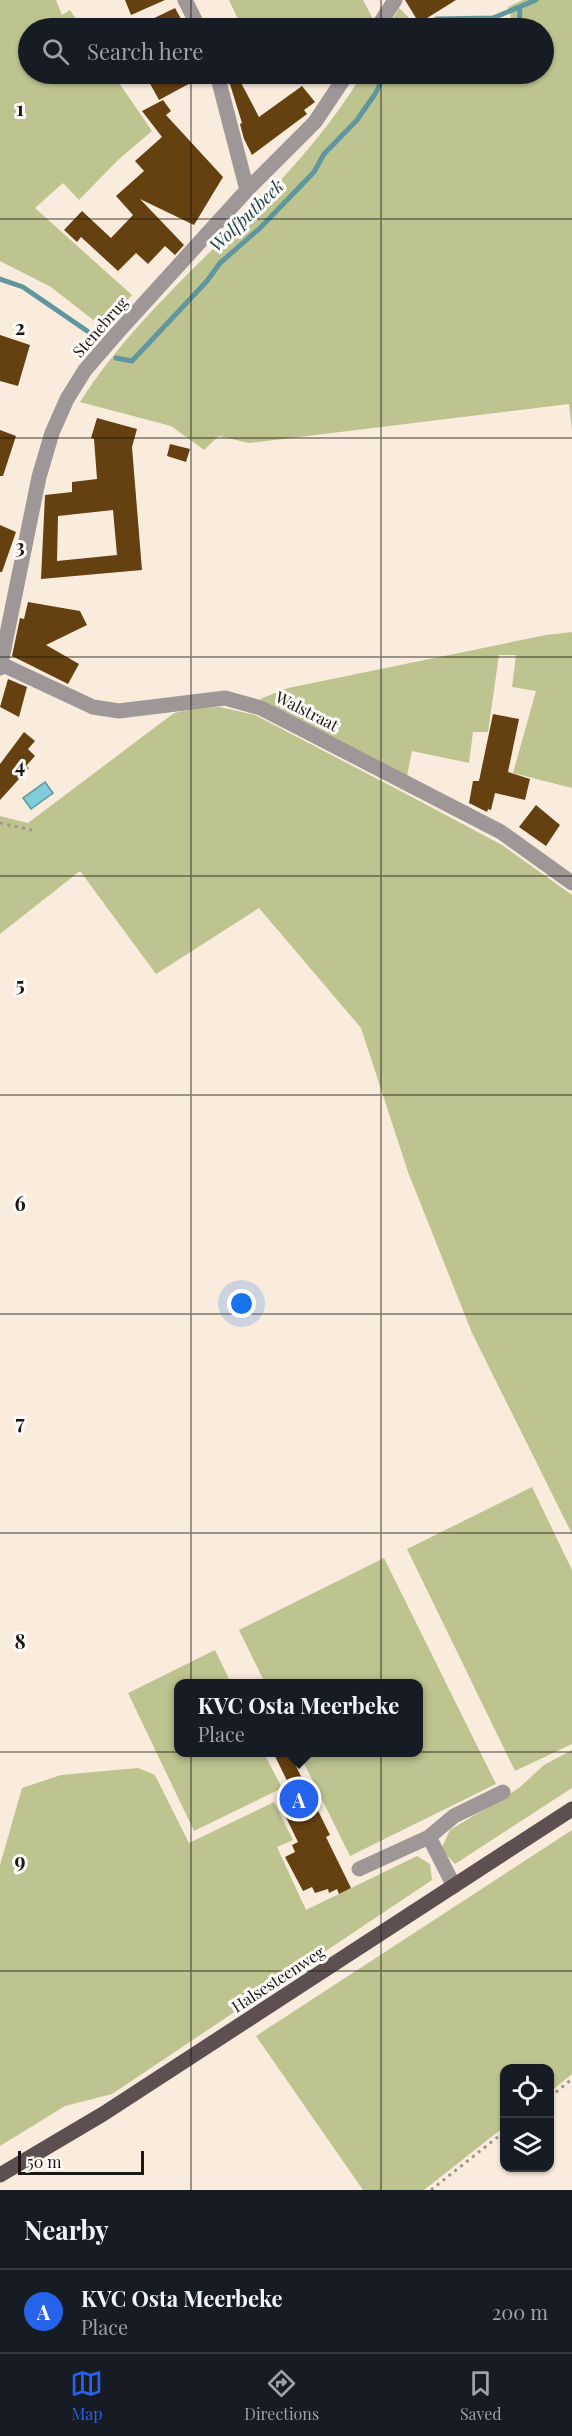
<!DOCTYPE html>
<html lang="en">
<head>
<meta charset="utf-8">
<style>
  :root { --surface:#171b24; --page:#242831; --text:#f1f3f6; --muted:#9ea1a6; --line:#363941; --accent:#2563eb }
  body { margin:0; font-family:"Playfair Display",serif; background:var(--page); color:var(--text) }
  .controls { position:absolute; right:18px; bottom:18px; display:grid; overflow:hidden; border-radius:12px; box-shadow:0 2px 4px #0004 }
  .controls button { width:54px; height:54px; display:grid; place-items:center; padding:0; border:0; border-bottom:2px solid var(--line); background:var(--surface); color:var(--text); font:30px sans-serif }
  .scale { position:absolute; left:18px; bottom:15px; width:126px; box-sizing:border-box; padding-left:6px; border:3px solid #1b1712; border-top:0; font-size:16px; line-height:21px; white-space:nowrap; color:#1b1712; -webkit-text-stroke:4px #fefbf8; paint-order:stroke }
  .you { position:absolute; left:242px; top:1304px; width:21px; height:21px; margin:-15px; border:4px solid #fff; border-radius:50%; background:#1a73e8; box-shadow:0 0 0 9px #1a73e833 }
  .badge { display:grid; place-items:center; width:39px; height:39px; border-radius:50%; background:var(--accent); color:#fff; font-size:20px; font-weight:700 }
  .pin { position:absolute; translate:-50% -50%; border:3px solid #fff; box-shadow:0 2px 6px #0006 }
  .popup { position:absolute; left:174px; top:1679px; width:249px; height:78px; box-sizing:border-box; display:grid; place-content:center; border-radius:12px; background:var(--surface); filter:drop-shadow(0 2px 4px #0005); font-size:20px; white-space:nowrap; color:var(--muted) }
  .popup b { font-size:22px; color:var(--text) }
  .popup::after { content:''; position:absolute; left:50%; top:100%; margin-left:-12px; border:12px solid transparent; border-top-color:var(--surface) }
  .list { margin:0; padding:0; list-style:none }
  h2 { display:flex; justify-content:space-between; align-items:center; height:78px; margin:0; padding:0 24px; font-size:26px }
  h2 small { font-size:20px; font-weight:400; color:var(--muted) }
  .list li { display:grid; grid-template-columns:39px 1fr auto; gap:18px; align-items:center; box-sizing:border-box; height:84px; padding:0 24px; border-top:2px solid var(--line) }
  .list b { display:block; font-size:22px; white-space:nowrap }
  .list p { margin:0; font-size:20px; white-space:nowrap; color:var(--muted) }
  .list em { font-size:20px; font-style:normal; color:var(--muted) }
  .icon { flex:none; width:33px; height:33px; fill:none; stroke:currentColor; stroke-width:2; stroke-linecap:round; stroke-linejoin:round }
  .map { position:relative; flex:none; width:572px; height:2190px; overflow:hidden }
  .search { position:absolute; background:var(--surface); box-shadow:0 2px 4px #0004; left:18px; right:18px; top:18px; height:66px; display:flex; align-items:center; gap:15px; box-sizing:border-box; padding:0 21px; border-radius:33px; color:var(--muted); font-size:22px }
  .sheet { height:162px; background:var(--surface) }
  nav { display:flex; justify-content:space-around; align-items:center; box-sizing:border-box; height:84px; border-top:2px solid var(--line); background:var(--surface); font-size:16px; color:var(--muted) }
  nav a { display:grid; justify-items:center; gap:3px }
  nav .on { color:var(--accent) }
  .map>svg:first-child { display:block }
  .green { fill:#bec48f }
  .water { fill:#7ecdd8; stroke:#60969d; stroke-width:1.5 }
  .lines { fill:none; stroke-linecap:round; stroke-linejoin:round }
  .stream { stroke:#60969d; stroke-width:5 }
  .building { fill:#654011; fill-rule:evenodd }
  .path { stroke:#a0968b; stroke-width:3; stroke-dasharray:3 4.5; stroke-linecap:butt }
  .minor { stroke:#9f9697; stroke-width:15 }
  .major { stroke:#5e4f50; stroke-width:15 }
  .grid { fill:none; stroke:#1b1712; stroke-width:1.5; stroke-opacity:0.55 }
  .labels { text-anchor:middle; stroke-width:6; stroke-linejoin:round; paint-order:stroke }
  .street-label { font-size:16px; fill:#1b1712; stroke:#fefbf8 }
  .water-label { font-size:18px; font-style:italic; fill:#1f454a; stroke:#fefbf8 }
  .grid-label { font-size:20px; text-anchor:middle; font-weight:bold; fill:#1b1712; stroke:#fefbf8; stroke-width:6; stroke-linejoin:round; paint-order:stroke }
</style>
</head>
<body>
<div class="map">
<svg width="572" height="2190" viewBox="0 0 572 2190">
  <rect width="100%" height="100%" fill="#f9ecdd"/>
  <!-- green -->
  <path class="green" d="M0,0H56L62,15L70,10L82,28H28V74H113L152,131L118,160L79,200L63,183L35,208L132,295L102,327L51,287L0,261Z
    M229,0H363L372,17L365,28H242Z
    M523,0H572V431L569,404L249,443L219,436L204,450L171,426L80,402C158,280 288,200 362,74H544V28H388L399,8L415,24L512,21L508,7Z
    M572,632V788L513,773L536,691L512,687L516,655H499L488,732H473L469,763L412,751L407,776L260,699L288,688L546,635Z
    M220,707L255,715L412,797L502,845L572,895V1534L472,1333L408,1172L361,1028L259,908L156,974L80,871L0,934V816L28,823L174,713L197,708Z
    M532,1487L572,1570V1744L515,1771L407,1549Z
    M384,1558L496,1784L350,1856L299,1753L419,1752V1684L265,1683L239,1630Z
    M215,1650L231,1683L179,1684V1752L264,1753L282,1788L194,1831L128,1693Z
    M572,1750V1788L455,1864L441,1849L450,1830L519,1788L544,1765Z
    M138,1768L155,1775L189,1843L274,1802L293,1840L277,1847L306,1910L417,1856L430,1864L432,1880L112,2094L65,2106L0,2146V1865L22,1788L61,1775Z
    M572,1830V2074L550,2092V2068H504V2127L424,2190H363L256,2036Z"/>
  <!-- water -->
  <path class="water" d="M45,782L53,793L31,809L23,798Z"/>
  <g class="lines">
    <!-- stream -->
    <path class="stream" d="M422,28L437,19L493,18L536,0
      M519,28L520,8
      M0,279L23,287L93,335
      M116,358L132,361L207,281L220,263L260,228L314,172L324,154L357,120L375,94L385,74"/>
  </g>
  <!-- building -->
  <path class="building" d="M125,0H165L131,15Z
    M405,0H456L419,23Z
    M175,8L186,28H134Z
    M155,74H207L159,100L147,78Z
    M238,77L259,117L302,86L315,102L304,110L307,114L252,155L244,139L240,124L242,123L229,81Z
    M163,100L171,111L166,115L223,177L194,225L140,199L184,245L175,255L165,246L148,264L136,253L118,271L81,237L77,242L64,230L82,211L111,238L133,215L116,196L144,171L135,161L162,137L142,111Z
    M0,335L30,345L18,386L0,381Z
    M97,418L137,429L132,447L142,570L41,579L45,495L72,492V482L97,479L94,439L91,438ZM113,510L117,555L57,561L58,516Z
    M0,430L16,436L3,476H0Z
    M170,444L190,449L186,462L167,456Z
    M0,525L16,532L2,572H0Z
    M28,602L80,611L87,625L46,645L79,664L68,684L12,656L20,618L24,619Z
    M8,679L27,687L19,717L0,707Z
    M493,714L519,719L508,772L530,779L525,800L495,793L491,810L488,809L487,812L469,803L473,781H479Z
    M24,732L35,741L28,749L35,756L26,766L29,768L0,800V764Z
    M536,805L560,825L546,846L519,827Z
    M273,1752H289L330,1835L326,1837L351,1888L339,1894L337,1889L329,1893L328,1889L315,1893L312,1887L303,1891L285,1857L295,1852L292,1845L298,1842L279,1803L294,1795Z"/>
  <g class="lines">
    <!-- path -->
    <path class="path" d="M0,823L32,830
      M550,2097L572,2079
      M431,2190L504,2132"/>
    <!-- minor -->
    <path class="minor" d="M185,0L199,28
      M377,28L395,0
      M217,74L247,190
      M1,664L93,707L119,711L225,698L261,708L501,832L572,883
      M0,668L39,477L52,433L67,399L85,370L118,332L247,190L315,122L347,74
      M429,1837L454,1816L503,1792
      M359,1869L429,1837L454,1886"/>
    <!-- major -->
    <path class="major" d="M0,2175L103,2114L572,1809"/>
  </g>
  <!-- grid -->
  <path class="grid" d="M191,0V28M381,0V28M191,74V2190M381,74V2190M0,219H572M0,438H572M0,657H572M0,876H572M0,1095H572M0,1314H572M0,1533H572M0,1752H572M0,1971H572"/>
  <g class="labels">
    <!-- street labels -->
    <g class="street-label">
      <text transform="translate(100 327) rotate(-49)" y="6">Stenebrug</text>
      <text transform="translate(307 711) rotate(27)" y="6">Walstraat</text>
      <text transform="translate(278 1979) rotate(-33)" y="6">Halsesteenweg</text>
    </g>
    <!-- water labels -->
    <g class="water-label">
      <text transform="translate(247 216) rotate(-44)" y="6">Wolfputbeek</text>
    </g>
  </g>
  <g class="grid-label">
    <text x="20" y="116">1</text>
    <text x="20" y="335">2</text>
    <text x="20" y="554">3</text>
    <text x="20" y="773">4</text>
    <text x="20" y="992">5</text>
    <text x="20" y="1211">6</text>
    <text x="20" y="1430">7</text>
    <text x="20" y="1649">8</text>
    <text x="20" y="1868">9</text>
  </g>
</svg>
<div class="controls">
<button><svg class="icon" aria-label="locate" viewBox="0 0 24 24"><circle cx="12" cy="12" r="6"/><path d="M12 2v4M12 18v4M2 12h4M18 12h4"/></svg></button>
<button><svg class="icon" aria-label="layers" viewBox="0 0 24 24"><path d="M12 4l9 5-9 5-9-5zM3 14l9 5 9-5"/></svg></button>
</div>
<div class="scale">50 m</div>
<div class="you"></div>
<div class="pin badge" style="left:299px;top:1799px">A</div>
<div class="popup"><b>KVC Osta Meerbeke</b>Place</div>
<div class="search"><svg class="icon" aria-label="search" viewBox="0 0 24 24"><circle cx="10" cy="10" r="6"/><path d="M15 15l6 6"/></svg>Search here</div>
</div>
<section class="sheet">
<h2>Nearby<small></small></h2>
<ul class="list">
<li><span class="badge">A</span><div><b>KVC Osta Meerbeke</b><p>Place</p></div><em>200 m</em></li>
</ul>
</section>
<nav>
<a class="on"><svg class="icon" aria-label="map" viewBox="0 0 24 24"><path d="M3 6l6-2 6 2 6-2v14l-6 2-6-2-6 2zM9 4v14M15 6v14"/></svg>Map</a>
<a><svg class="icon" aria-label="directions" viewBox="0 0 24 24"><path d="M12 3l9 9-9 9-9-9zM9 14v-3h6M13 9l2 2-2 2"/></svg>Directions</a>
<a><svg class="icon" aria-label="saved" viewBox="0 0 24 24"><path d="M7 4h10v16l-5-4-5 4z"/></svg>Saved</a>
</nav>
</body>
</html>
